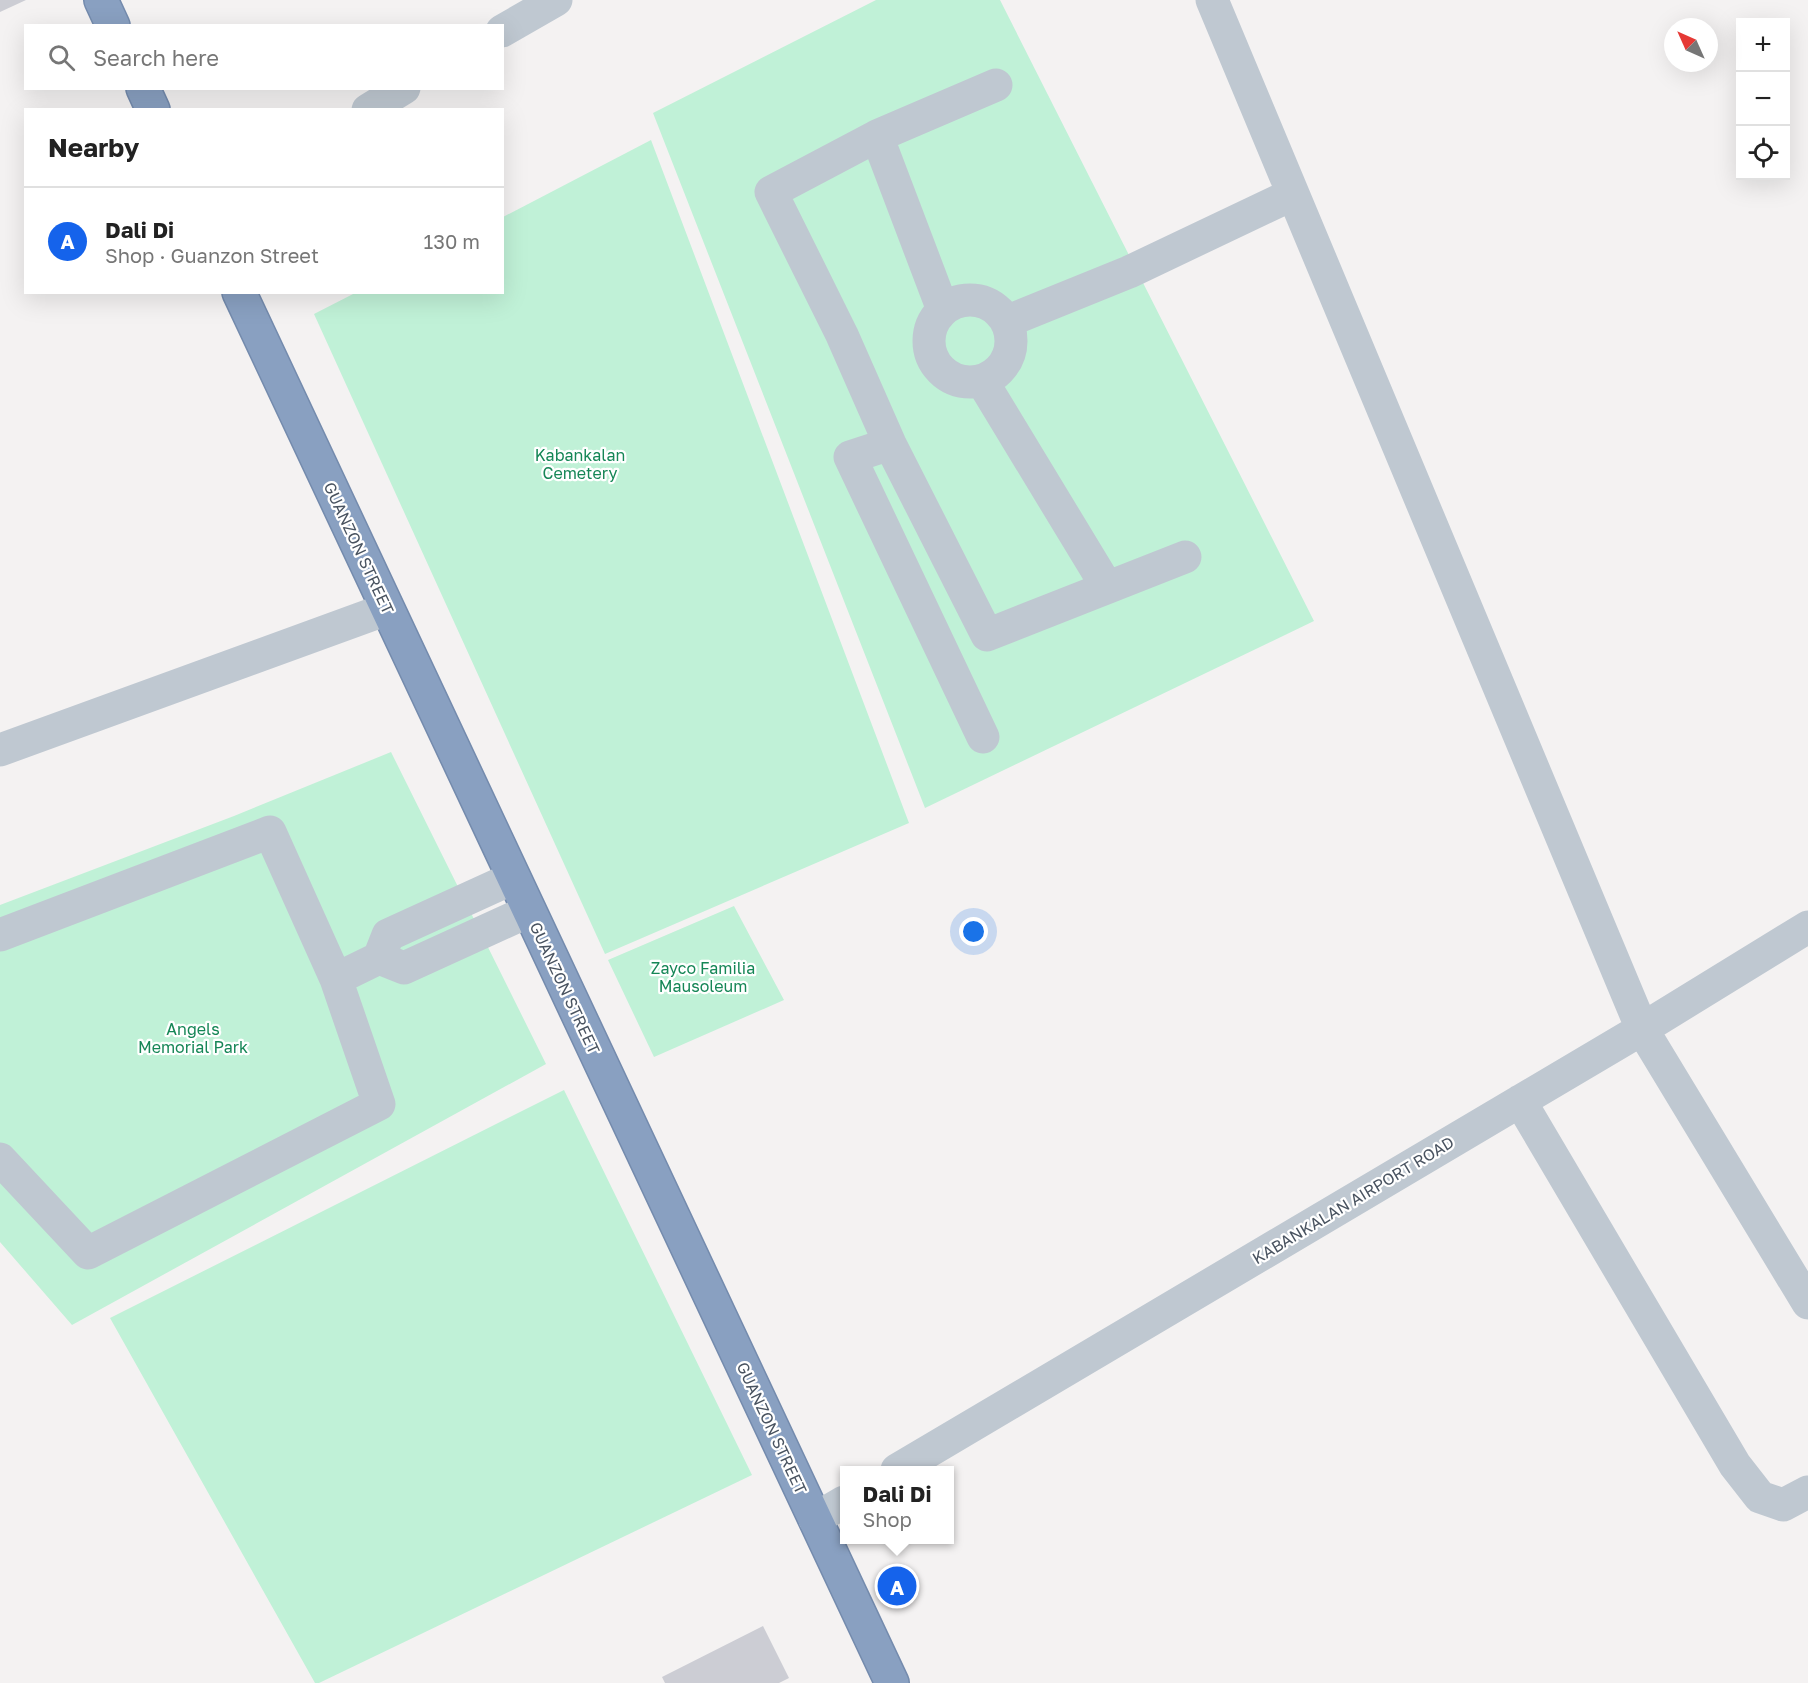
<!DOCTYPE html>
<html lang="en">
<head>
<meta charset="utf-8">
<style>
  :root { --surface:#fff; --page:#f2f2f2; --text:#222; --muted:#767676; --line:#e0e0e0; --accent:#1563eb }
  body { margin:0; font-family:"Golos Text",sans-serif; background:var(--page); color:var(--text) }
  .controls { position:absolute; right:18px; top:18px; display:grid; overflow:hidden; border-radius:0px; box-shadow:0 6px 24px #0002 }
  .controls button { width:54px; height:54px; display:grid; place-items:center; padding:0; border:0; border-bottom:2px solid var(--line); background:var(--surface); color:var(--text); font:30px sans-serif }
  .compass { position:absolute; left:1664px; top:18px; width:54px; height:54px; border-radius:50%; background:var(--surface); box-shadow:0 6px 24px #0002; rotate:315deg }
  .you { position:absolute; left:974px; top:932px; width:21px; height:21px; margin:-15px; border:4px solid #fff; border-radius:50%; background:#1a73e8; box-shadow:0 0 0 9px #1a73e833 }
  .badge { display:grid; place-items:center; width:39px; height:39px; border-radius:50%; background:var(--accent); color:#fff; font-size:20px; font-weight:700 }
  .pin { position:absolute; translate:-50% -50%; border:3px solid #fff; box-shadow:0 2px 6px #0006 }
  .popup { position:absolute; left:840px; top:1466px; width:114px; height:78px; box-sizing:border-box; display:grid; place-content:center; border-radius:0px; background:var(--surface); filter:drop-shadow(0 2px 4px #0005); font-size:20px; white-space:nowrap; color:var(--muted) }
  .popup b { font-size:22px; color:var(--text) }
  .popup::after { content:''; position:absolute; left:50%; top:100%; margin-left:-12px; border:12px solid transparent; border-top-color:var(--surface) }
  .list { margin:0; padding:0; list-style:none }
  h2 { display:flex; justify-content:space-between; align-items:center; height:78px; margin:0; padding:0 24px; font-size:26px }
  h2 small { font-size:20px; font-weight:400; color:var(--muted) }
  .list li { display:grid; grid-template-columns:39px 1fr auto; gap:18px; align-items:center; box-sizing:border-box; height:108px; padding:0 24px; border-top:2px solid var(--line) }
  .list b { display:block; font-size:22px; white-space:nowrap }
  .list p { margin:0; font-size:20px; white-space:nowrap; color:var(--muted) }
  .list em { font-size:20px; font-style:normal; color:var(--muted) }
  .icon { flex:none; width:33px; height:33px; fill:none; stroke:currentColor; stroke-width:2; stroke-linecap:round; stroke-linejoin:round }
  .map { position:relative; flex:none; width:1808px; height:1683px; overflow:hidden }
  .search { position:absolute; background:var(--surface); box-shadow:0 6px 24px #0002; left:24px; top:24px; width:480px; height:66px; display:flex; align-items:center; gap:15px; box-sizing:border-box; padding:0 21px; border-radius:0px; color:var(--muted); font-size:22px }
  .panel { position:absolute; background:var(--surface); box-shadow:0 6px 24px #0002; left:24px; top:108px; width:480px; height:186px; border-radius:0px }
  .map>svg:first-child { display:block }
  .green { fill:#c0f1d7 }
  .building { fill:#cccdd4 }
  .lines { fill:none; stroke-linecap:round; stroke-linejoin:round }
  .highway-casing { stroke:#748bad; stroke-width:36 }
  .minor { stroke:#bfc8d1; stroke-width:33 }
  .highway { stroke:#89a0c1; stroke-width:33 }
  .labels { text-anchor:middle; stroke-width:4.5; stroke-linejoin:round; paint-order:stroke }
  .park-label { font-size:16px; fill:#158656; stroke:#fff }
  .street-label { font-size:16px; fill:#495360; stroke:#fff }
</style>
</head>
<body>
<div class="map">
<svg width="1808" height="1683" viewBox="0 0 1808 1683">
  <rect width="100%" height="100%" fill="#f4f2f2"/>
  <!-- green -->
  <path class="green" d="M876,0H1000L1314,621L925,808L653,113Z
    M651,140L909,823L605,954L314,314L355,293L502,292L503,217Z
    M391,752L546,1064L72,1325L0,1242V905L234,816Z
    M734,906L784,1000L654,1057L608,960Z
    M564,1090L752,1475L319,1683H315L110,1318Z"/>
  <!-- building -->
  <path class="building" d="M0,0H26L0,12Z
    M763,1626L789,1678L779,1683H665L662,1677Z"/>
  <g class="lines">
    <defs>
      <path id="highway" d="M101,0L113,26
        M143,88L153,110
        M239,292L892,1683"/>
    </defs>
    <!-- highway casing -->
    <use href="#highway" class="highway-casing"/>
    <!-- minor -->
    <path class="minor" d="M1212,0L1642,1029L1808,1303
      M502,31L556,0
      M368,110L404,88
      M877,136L771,192L842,335L890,444L987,635L1185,557
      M929 341a41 41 0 1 1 82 0a41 41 0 1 1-82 0Z
      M943,310L877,136L996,85
      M1008,321L1129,272L1293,194
      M982,381L1107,587
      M890,444L850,457L983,737
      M0,750L387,609
      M0,935L270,832L336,979L379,1104L88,1253L0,1159
      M379,958L404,968L529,911
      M336,979L379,958L388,935L513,878
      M1520,1101L1735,1465L1760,1497L1783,1505L1808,1492
      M897,1470L1642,1029L1808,927
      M815,1519L844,1502"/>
    <!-- highway -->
    <use href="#highway" class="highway"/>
  </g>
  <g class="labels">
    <!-- park labels -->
    <g class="park-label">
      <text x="580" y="461">Kabankalan<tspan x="580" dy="18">Cemetery</tspan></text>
      <text x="703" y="974">Zayco Familia<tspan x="703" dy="18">Mausoleum</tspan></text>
      <text x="193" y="1035">Angels<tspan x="193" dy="18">Memorial Park</tspan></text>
    </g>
    <!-- street labels -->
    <g class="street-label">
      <text transform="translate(359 548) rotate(65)" y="6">GUANZON STREET</text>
      <text transform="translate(565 988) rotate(65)" y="6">GUANZON STREET</text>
      <text transform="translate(1353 1200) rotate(-31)" y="6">KABANKALAN AIRPORT ROAD</text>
      <text transform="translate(772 1428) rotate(65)" y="6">GUANZON STREET</text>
    </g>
  </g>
</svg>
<div class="controls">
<button>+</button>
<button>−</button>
<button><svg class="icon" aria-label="locate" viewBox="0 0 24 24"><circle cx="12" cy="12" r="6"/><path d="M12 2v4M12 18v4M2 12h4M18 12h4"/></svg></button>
</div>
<svg class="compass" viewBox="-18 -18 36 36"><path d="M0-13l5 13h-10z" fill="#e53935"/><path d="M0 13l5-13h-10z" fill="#767676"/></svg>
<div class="you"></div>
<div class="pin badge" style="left:897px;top:1586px">A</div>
<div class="popup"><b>Dali Di</b>Shop</div>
<div class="search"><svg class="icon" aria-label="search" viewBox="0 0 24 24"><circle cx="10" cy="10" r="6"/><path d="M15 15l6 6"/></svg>Search here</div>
<section class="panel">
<h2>Nearby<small></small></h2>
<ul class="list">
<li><span class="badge">A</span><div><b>Dali Di</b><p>Shop · Guanzon Street</p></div><em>130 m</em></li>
</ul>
</section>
</div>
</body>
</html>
